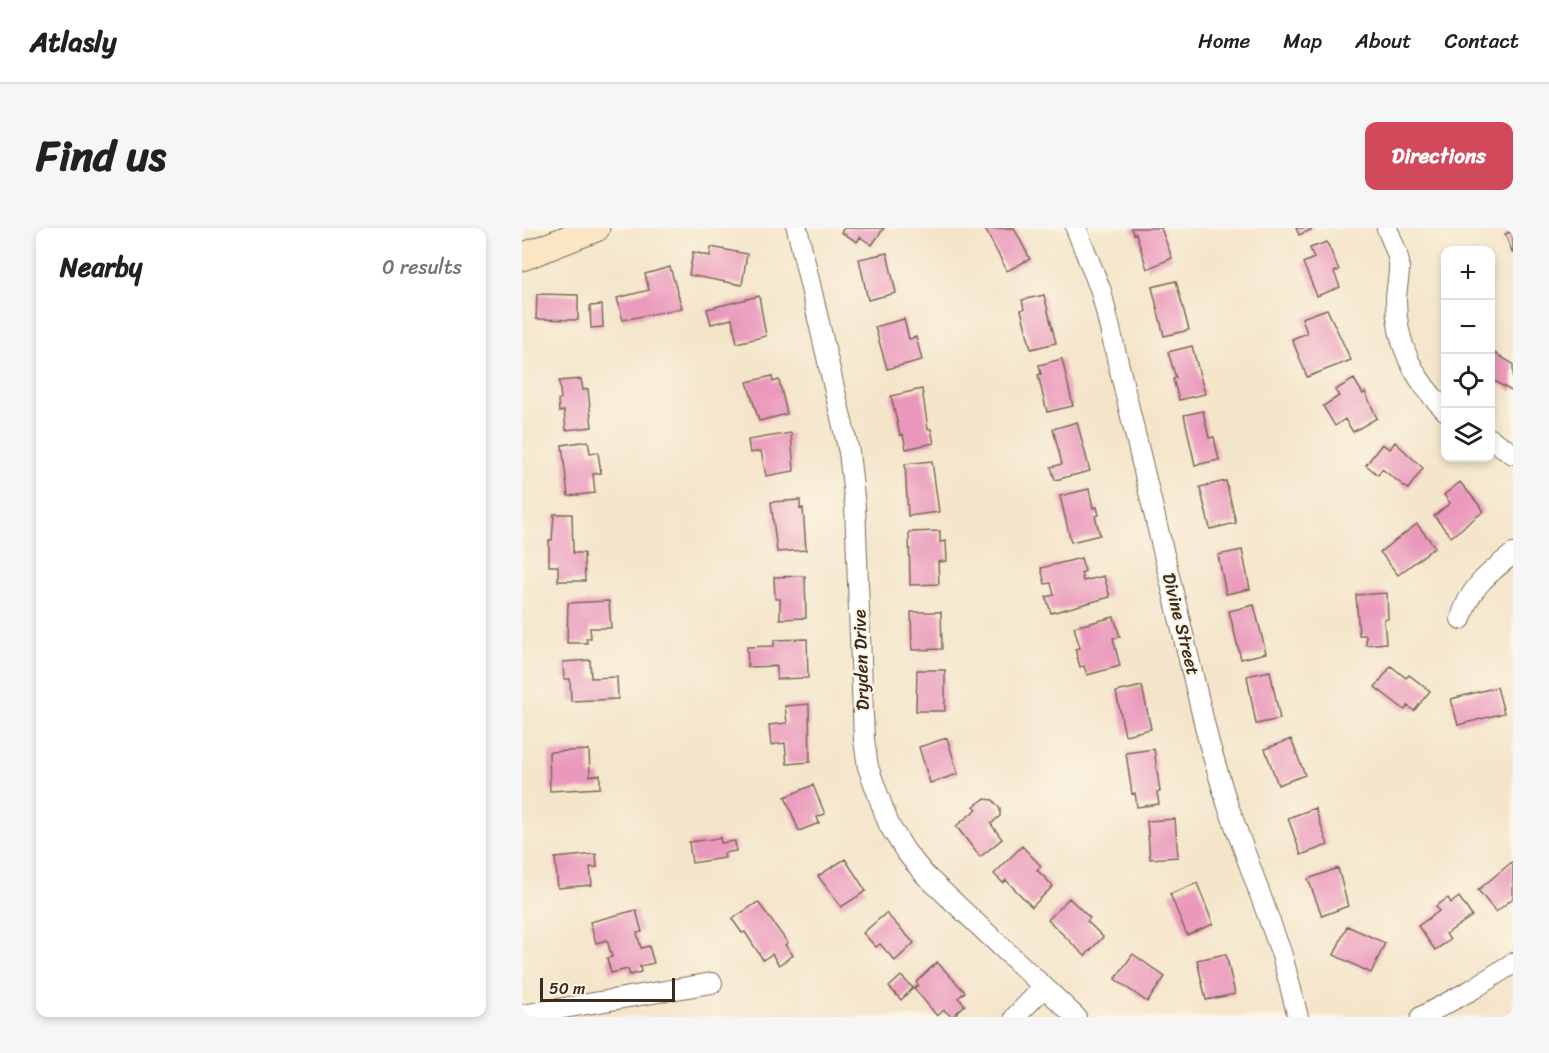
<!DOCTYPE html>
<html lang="en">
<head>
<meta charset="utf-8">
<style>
  :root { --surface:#fff; --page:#f6f6f6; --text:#202124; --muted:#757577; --line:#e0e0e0; --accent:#d1495b }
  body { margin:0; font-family:Sriracha,sans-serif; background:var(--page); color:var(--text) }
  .controls { position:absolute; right:18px; top:18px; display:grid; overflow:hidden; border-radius:12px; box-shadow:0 3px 9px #0003 }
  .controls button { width:54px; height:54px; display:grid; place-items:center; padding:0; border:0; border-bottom:2px solid var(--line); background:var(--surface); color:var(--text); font:30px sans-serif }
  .scale { position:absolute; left:18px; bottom:15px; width:135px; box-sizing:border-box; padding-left:6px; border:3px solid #3b2a1e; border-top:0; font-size:16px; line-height:21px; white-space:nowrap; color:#3b2a1e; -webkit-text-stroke:4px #fcf5e5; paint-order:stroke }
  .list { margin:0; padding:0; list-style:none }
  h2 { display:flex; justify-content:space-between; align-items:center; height:78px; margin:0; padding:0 24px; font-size:26px }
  h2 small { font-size:20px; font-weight:400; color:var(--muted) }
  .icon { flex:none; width:33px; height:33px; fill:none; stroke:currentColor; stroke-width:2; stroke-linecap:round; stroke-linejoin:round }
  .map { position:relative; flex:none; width:991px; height:789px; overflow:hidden; border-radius:12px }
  header { display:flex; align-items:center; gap:36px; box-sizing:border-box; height:84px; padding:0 30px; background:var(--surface); border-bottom:2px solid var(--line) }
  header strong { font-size:28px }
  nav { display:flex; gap:33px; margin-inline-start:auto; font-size:21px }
  .intro { display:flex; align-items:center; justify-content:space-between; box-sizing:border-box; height:144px; padding:0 36px }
  h1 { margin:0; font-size:42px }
  .button { padding:15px 27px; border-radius:12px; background:var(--accent); color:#fff; font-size:21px; font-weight:700 }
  main { display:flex; gap:36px; padding:0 36px }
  aside { flex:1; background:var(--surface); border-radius:12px; box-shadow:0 3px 9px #0003 }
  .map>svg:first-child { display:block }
  .building { fill:#ea99bc }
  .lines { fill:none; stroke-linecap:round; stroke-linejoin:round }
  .street-casing { stroke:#7c6b5a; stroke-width:22 }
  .secondary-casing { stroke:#7c6b5a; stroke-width:29 }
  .street { stroke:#fff; stroke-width:20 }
  .secondary { stroke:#fbe6c4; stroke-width:27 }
  .labels { text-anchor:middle; stroke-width:4.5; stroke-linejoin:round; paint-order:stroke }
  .street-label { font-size:18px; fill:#3b2a1e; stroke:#fcf5e5 }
</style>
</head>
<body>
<header>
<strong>Atlasly</strong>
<nav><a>Home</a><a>Map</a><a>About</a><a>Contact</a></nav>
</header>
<div class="intro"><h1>Find us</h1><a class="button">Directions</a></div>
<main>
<aside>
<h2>Nearby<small>0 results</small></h2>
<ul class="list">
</ul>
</aside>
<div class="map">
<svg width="991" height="789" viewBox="0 0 991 789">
  <rect width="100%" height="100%" fill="#fcf5e5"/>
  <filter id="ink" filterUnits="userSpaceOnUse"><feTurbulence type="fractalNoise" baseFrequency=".0167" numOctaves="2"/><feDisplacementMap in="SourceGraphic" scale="12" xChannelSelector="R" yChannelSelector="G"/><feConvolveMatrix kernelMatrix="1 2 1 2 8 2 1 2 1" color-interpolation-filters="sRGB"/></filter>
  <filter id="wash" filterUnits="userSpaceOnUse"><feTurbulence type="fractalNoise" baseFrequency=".008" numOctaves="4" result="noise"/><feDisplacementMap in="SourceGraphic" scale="24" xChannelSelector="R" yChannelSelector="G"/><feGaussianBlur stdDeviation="1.35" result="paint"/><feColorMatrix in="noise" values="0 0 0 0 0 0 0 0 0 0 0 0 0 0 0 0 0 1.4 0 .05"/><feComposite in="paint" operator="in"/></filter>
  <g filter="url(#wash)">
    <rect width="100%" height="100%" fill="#f4e5ca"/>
    <g id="blocks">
      <!-- building -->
      <path class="building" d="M322,0H362L350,17L338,9L335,14L319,4Z
        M492,0L508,31L485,43L463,1Z
        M609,0H639L650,30L625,41L614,5L612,6Z
        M774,0H793L777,7Z
        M991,3V26L983,6Z
        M805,14L817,42L812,44L818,59L795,68L781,35L792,30L788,20Z
        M189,19L225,26L220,57L167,47L171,24L188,28Z
        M365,25L374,65L346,72L337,31Z
        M148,39L160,80L101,92L95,70L127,62L123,46Z
        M654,53L667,102L642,108L630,59Z
        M15,66L56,67V92L14,91Z
        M522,67L534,115L509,121L499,82L502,81L500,72Z
        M237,68L244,108L215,115L210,91L189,96L185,81Z
        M80,77L81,99L69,100L68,78Z
        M805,81L829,132L785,149L770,111L785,105L780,90Z
        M382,91L387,111L394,109L400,132L365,141L353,99Z
        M670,118L683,166L657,172L651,151L654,150L646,124Z
        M971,124L991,136V164L969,151V129Z
        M540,131L551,178L525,184L516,147L519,146L517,137Z
        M250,148L251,154L257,152L265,186L237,193L225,154Z
        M59,151L61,162L66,161L70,199L44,202L42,183L37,184L36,172L39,171L37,153Z
        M832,151L841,166L843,164L855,190L831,204L823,191L813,198L801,178L817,168L813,162Z
        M400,161L406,201H409L412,215L384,221L381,206L378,207L369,168Z
        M681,183L687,210L692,209L697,232L673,237L662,187Z
        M555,194L568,243L533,252L529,239L540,236L531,201Z
        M269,205L272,243L244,248L239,223L228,225L226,212Z
        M66,213L68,225L76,224L79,245L71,246L73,265L46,268L40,217Z
        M873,214L901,240L886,261L860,241L856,247L844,237L860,216L868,221Z
        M410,233L417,284L386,288L383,236Z
        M704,253L714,295L688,301L678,259Z
        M938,254L962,283L929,309L912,288L928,275L922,267Z
        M567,261L571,280L575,279L577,287L573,288L578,307L549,314L538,268Z
        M278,272V281L281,280L284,322L255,324L249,274Z
        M32,286H50L51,325H62L63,353H36V338H27V312H30Z
        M895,296L913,319L876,347L858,324Z
        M418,303V314L424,313L425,333L416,334L417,356L388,357L387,304Z
        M720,322L728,361L704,366L696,327Z
        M559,330L563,343L559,345L561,353L582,348L588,369L529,385L524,369L532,367L529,355L523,356L519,340Z
        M283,348L284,390L258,391V371H253L252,349Z
        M865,365L866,391H862L864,415L844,417V407H837L834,367Z
        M87,373L89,400H68L69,410H64L65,415H45L46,375Z
        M732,377L744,425L719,431L707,383Z
        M389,384H419L420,421L390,422Z
        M592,389L598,409L591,410L598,438L565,447L562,438L558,439L553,421L558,420L552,399Z
        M285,411L286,450L255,451V438L226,439L225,419L252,418V412Z
        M68,432L69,450L95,449L96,471L49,473L48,451H42L41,434Z
        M869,438L884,450L887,447L908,463L892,483L886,478L883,482L853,459Z
        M395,442H423V483H394Z
        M748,443L758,491L734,496L725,448Z
        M620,458L629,501L603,507L594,464Z
        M975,459L982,485L936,497L929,471Z
        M287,476L288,534L265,536L263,515L249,517L247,497L265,495L263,478Z
        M425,510L436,546L408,555L397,519Z
        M769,511L783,547L756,557L743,521Z
        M632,521L638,564H635L637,576L615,579L613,565L610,566L604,525Z
        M67,522L68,548L78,547V560L28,563L27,524Z
        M291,557L303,586L295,589L297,595L277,603L263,569Z
        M462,571L471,572L478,581V588L469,596L480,611L458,629L434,598L455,581L452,578Z
        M793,580L806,617L779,627L766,590Z
        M653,591L656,629L628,631L625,593Z
        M198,610L199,615L213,613L214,623L202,625L203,630L170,635L167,614Z
        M500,618L519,638L515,642L531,658L510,679L484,652L481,655L472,646Z
        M74,626L75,639H68L70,657L36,660L33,630Z
        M323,631L344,663L319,679L296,648Z
        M991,633V670L974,684L956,662Z
        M816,640L826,678L800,688L786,651Z
        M675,655L691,696L665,707L648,666Z
        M937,669L950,688L924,706L928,712L913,722L896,698L917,683L914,678L926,670L929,675Z
        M547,670L568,690L565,693L581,709L563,728L526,692Z
        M236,674L266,715L263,717L271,727L257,737L250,726L241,732L223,704L220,705L210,691Z
        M114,682L120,704L115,705L119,720L127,718L132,735L118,738L119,744L108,747L106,741L89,745L85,730L90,729L85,712L74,715L68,694Z
        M364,685L392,715L373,733L358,716L354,719L341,705Z
        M825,698L863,715L849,745L812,727Z
        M611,726L643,749L625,774L593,751Z
        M704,726L713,766L684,772L675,732Z
        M415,734L443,764L436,770L443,777L430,789L422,782L415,788L392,760L396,757L394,754Z
        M379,748L391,760L379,772L367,759Z"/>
    </g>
  </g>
  <g filter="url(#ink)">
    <use href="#blocks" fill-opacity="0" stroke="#7c6b5a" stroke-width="1.5"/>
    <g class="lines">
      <defs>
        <path id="street" d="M275,0L327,224L333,278L342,512L346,539L367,597L384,624L403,647L554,789
          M554,0L579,63L687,515L705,575L760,727L776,789
          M865,0C869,11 876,24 877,35C878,47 874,60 874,72C874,117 892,152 924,183
          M969,211L991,226
          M939,391C946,361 968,344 991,326
          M0,787L190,755
          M493,789L521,760
          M899,789L951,761L991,735"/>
        <path id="secondary" d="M0,29L74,0"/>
      </defs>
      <!-- street casing -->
      <use href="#street" class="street-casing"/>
      <!-- secondary casing -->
      <use href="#secondary" class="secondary-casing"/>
      <!-- street -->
      <use href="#street" class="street"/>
      <!-- secondary -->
      <use href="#secondary" class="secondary"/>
    </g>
  </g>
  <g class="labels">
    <!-- street labels -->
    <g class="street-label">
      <text transform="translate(659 396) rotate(76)" y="6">Divine Street</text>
      <text transform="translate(339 432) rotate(-92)" y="6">Dryden Drive</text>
    </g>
  </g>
</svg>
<div class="controls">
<button>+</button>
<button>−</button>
<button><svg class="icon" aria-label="locate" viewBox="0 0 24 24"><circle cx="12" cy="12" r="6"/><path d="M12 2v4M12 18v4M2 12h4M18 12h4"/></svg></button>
<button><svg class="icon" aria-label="layers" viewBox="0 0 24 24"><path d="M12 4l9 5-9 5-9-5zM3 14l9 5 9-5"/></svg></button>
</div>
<div class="scale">50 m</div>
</div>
</main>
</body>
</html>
